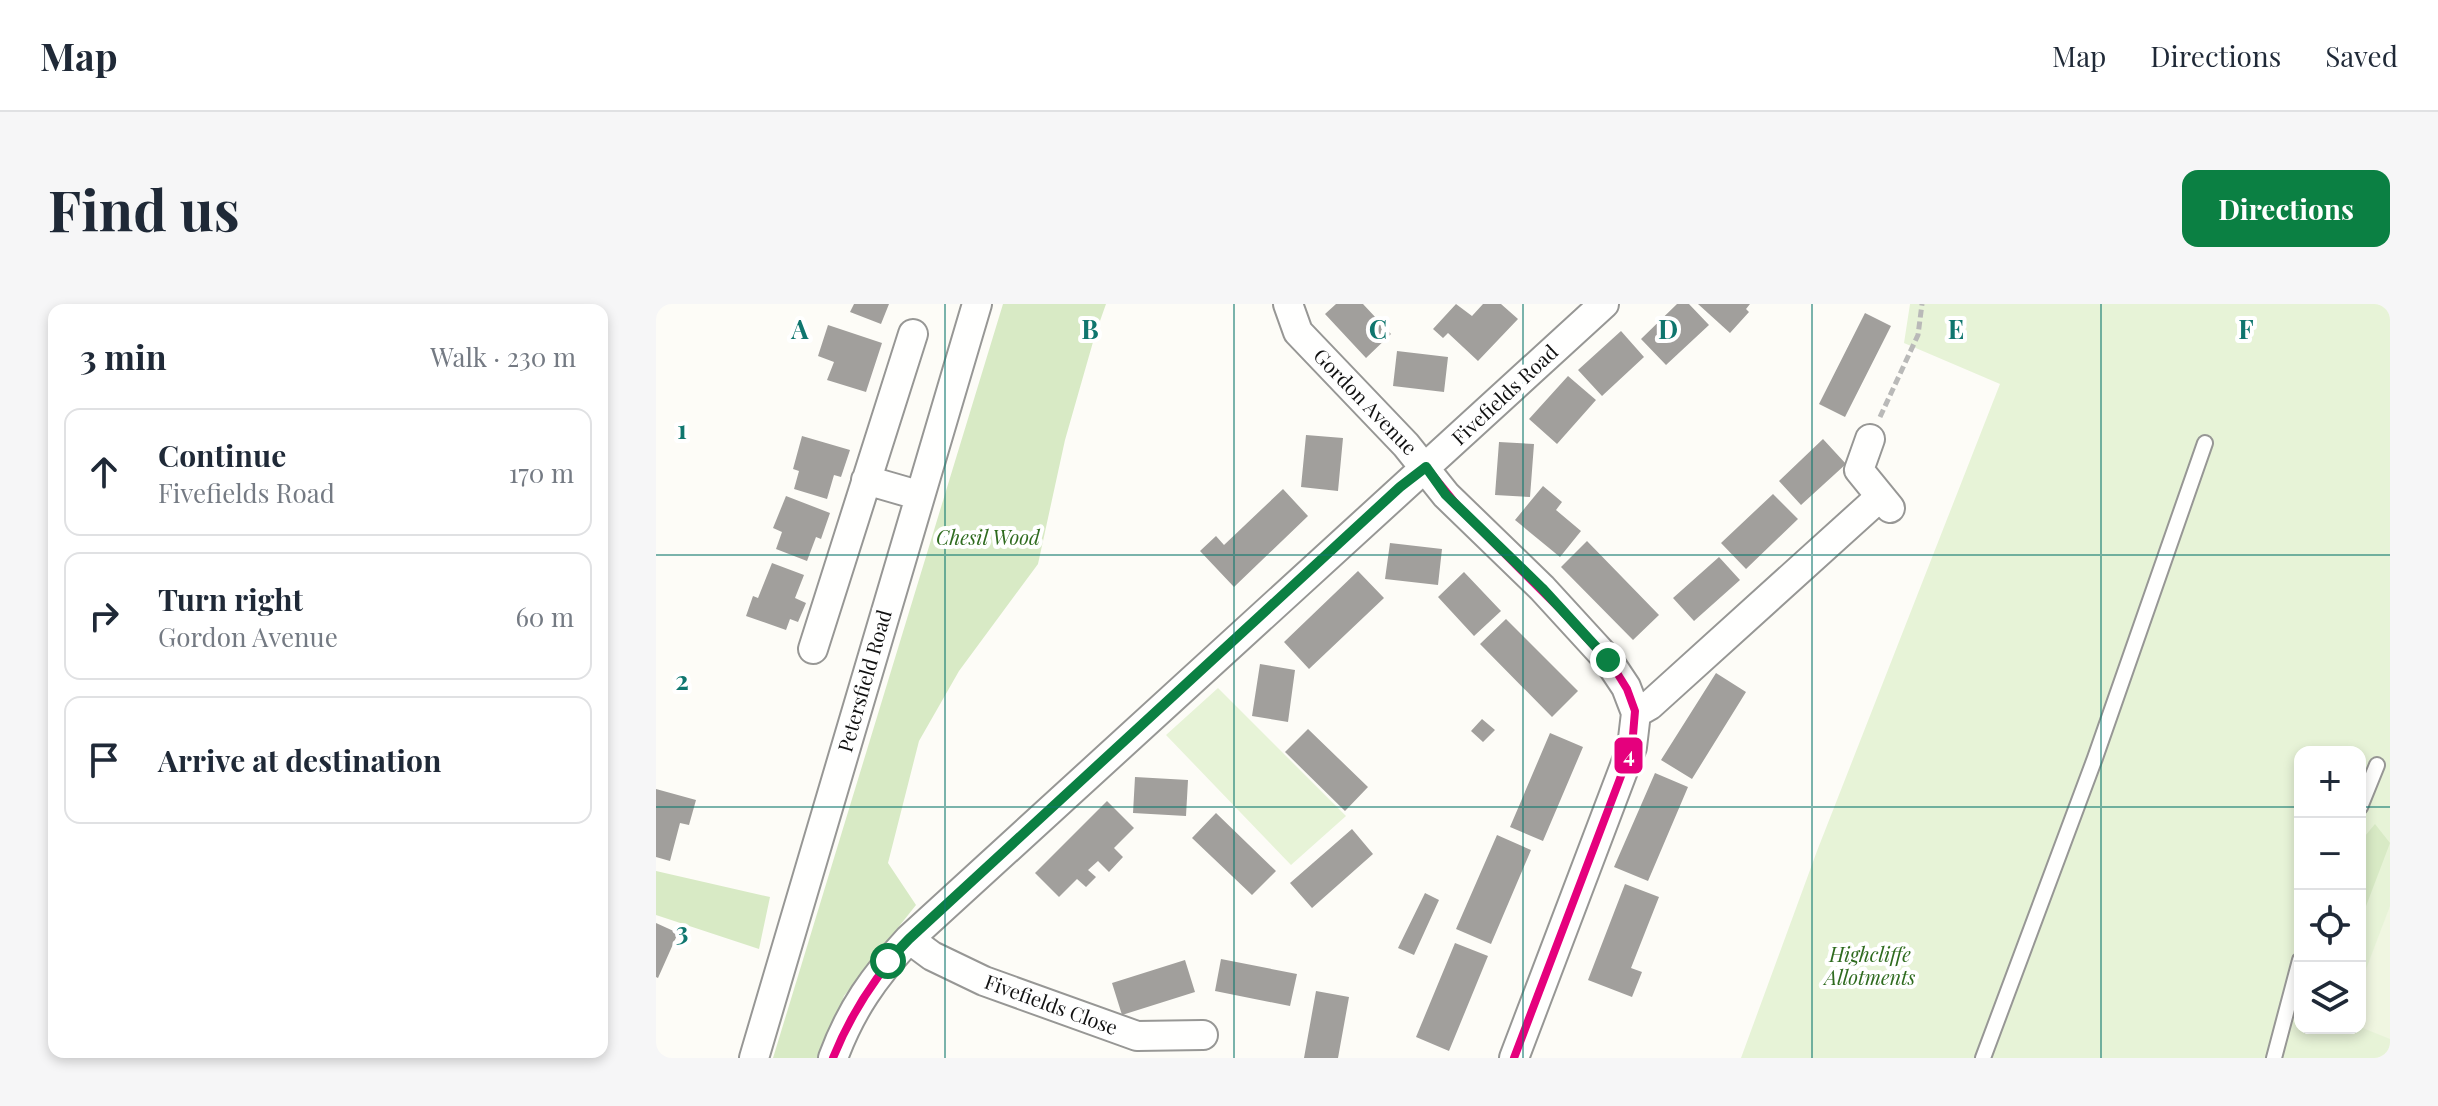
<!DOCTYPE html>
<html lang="en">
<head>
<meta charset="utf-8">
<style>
  :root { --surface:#fff; --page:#f6f6f7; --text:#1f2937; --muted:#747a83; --line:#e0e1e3; --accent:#0b8043 }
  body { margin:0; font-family:"Playfair Display",serif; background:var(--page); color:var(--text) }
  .controls { position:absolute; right:24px; bottom:24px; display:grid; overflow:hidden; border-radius:16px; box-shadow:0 4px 12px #0003 }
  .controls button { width:72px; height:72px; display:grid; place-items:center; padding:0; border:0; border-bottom:2px solid var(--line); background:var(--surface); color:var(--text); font:40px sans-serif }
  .stop { position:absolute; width:24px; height:24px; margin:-18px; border:6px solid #0b8043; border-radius:50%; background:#fff }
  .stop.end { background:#0b8043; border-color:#fff; box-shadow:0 2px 8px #0008 }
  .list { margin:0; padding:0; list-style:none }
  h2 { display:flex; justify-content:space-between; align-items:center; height:104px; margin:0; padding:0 32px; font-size:34px }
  h2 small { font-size:26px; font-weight:400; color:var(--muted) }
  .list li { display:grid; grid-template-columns:52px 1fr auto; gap:24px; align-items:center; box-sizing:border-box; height:128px; margin:0 16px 16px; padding:0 16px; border:2px solid var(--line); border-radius:16px }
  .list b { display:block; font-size:30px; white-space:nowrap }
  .list p { margin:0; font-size:26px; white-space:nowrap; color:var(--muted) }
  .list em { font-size:26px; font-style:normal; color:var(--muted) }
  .icon { flex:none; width:44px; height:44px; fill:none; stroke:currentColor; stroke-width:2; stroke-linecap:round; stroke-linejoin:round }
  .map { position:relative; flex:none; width:1734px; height:754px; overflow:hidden; border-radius:16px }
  header { display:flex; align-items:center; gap:48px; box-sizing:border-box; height:112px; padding:0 40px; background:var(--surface); border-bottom:2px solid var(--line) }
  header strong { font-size:38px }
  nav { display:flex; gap:44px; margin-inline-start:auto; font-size:28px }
  .intro { display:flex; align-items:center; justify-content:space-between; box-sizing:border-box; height:192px; padding:0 48px }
  h1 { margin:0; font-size:56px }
  .button { padding:20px 36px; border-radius:16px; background:var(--accent); color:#fff; font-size:28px; font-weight:700 }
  main { display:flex; gap:48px; padding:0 48px }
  aside { flex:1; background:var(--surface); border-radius:16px; box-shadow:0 4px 12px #0003 }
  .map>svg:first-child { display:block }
  .green { fill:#e7f3d7; fill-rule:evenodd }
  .forest { fill:#d8eac5 }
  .pitch { fill:#f0f6e1 }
  .building { fill:#a19f9c }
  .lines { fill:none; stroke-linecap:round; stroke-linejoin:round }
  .service-casing { stroke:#979795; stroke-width:18 }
  .minor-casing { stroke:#979795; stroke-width:32 }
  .path { stroke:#b9b9b8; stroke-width:5; stroke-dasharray:8 4; stroke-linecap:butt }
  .service { stroke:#fffffe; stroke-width:14 }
  .minor { stroke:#fffffe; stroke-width:28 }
  .bus-1-casing { stroke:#fff; stroke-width:14 }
  .bus-1 { stroke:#e5007d; stroke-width:8 }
  .route { stroke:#0b8043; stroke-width:10 }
  .grid { fill:none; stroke:#0f766e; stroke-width:2; stroke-opacity:0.55 }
  .labels { text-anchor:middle; stroke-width:8; stroke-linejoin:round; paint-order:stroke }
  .street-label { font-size:20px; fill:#111; stroke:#fff }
  .park-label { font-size:20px; font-style:italic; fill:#2f6b1f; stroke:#fff }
  .grid-label { font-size:26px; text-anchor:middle; font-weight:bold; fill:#0f766e; stroke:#fff; stroke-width:8; stroke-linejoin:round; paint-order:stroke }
  .line-badge { stroke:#fff; stroke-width:3 }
  .badge-label { font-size:22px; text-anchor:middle; font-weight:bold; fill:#fff }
</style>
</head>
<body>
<header>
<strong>Map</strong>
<nav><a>Map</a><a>Directions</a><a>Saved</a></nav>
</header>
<div class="intro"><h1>Find us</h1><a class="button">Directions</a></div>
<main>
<aside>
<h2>3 min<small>Walk · 230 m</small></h2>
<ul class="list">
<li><svg class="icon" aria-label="ahead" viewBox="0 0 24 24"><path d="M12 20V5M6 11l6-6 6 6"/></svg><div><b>Continue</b><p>Fivefields Road</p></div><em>170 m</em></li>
<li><svg class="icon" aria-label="right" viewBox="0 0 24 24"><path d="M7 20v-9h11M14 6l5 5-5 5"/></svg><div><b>Turn right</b><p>Gordon Avenue</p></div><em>60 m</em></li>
<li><svg class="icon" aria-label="arrive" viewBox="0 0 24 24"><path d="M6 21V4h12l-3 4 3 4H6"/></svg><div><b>Arrive at destination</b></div></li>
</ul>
</aside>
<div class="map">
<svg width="1734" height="754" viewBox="0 0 1734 754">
  <rect width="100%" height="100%" fill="#fdfcf7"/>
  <!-- green -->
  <path class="green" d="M1254,0H1734V754H1085L1161,547L1344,80L1248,39ZM1644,448H1704V724H1644Z
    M562,384L690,512L635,561L510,431Z"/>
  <!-- forest -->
  <path class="forest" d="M347,0H450L439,31L409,136L382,260L303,367L263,437L232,559L260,601L188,692L166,754H117Z
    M1719,520L1734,539L1704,618V538Z
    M0,567L114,593L103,645L0,611Z"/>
  <!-- pitch -->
  <path class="pitch" d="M1734,602V735L1704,723V681Z"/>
  <!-- building -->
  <path class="building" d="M198,0H233L225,20L194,8Z
    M680,0H707L735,30L710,54L669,10Z
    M800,0L816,12L827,0H845L862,15L822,57L792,29L787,34L777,25Z
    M1021,0H1033L1053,21L1010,61L985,35Z
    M1042,0H1094L1090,5L1093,8L1074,29Z
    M1209,9L1235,22L1189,113L1163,100Z
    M172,21L226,39L210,88L171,76L178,58L162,52Z
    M965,27L988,53L946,92L922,66Z
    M741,47L792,53L788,88L737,82Z
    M912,72L940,96L901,140L873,115Z
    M650,131L687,134L682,187L645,183Z
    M146,132L194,146L185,173L178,171L171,195L138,185L143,167L137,165Z
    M1167,135L1190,160L1145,201L1123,177Z
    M843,138L878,140L874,193L839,191Z
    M887,182L906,198L900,206L925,227L904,253L859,216Z
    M627,185L652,212L578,283L544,247L560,232L568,241Z
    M1117,190L1142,215L1090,265L1065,239Z
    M130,192L174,209L165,235L160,233L151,257L120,245L126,228L117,224Z
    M931,237L1003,311L977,336L905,263Z
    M734,239L786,245L782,281L729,275Z
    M1063,253L1084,276L1038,317L1017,294Z
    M116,259L148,271L139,294L150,299L142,318L134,315L130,326L90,312L97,292L102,294Z
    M702,267L728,294L653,365L628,338Z
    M808,268L845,307L818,332L782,293Z
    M850,315L922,387L896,413L824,340Z
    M604,360L639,366L632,418L596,412Z
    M1060,369L1090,388L1036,475L1005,456Z
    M826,415L839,426L827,438L815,427Z
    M652,425L712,483L689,507L629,448Z
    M894,429L927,443L887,537L854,523Z
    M999,469L1032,483L992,577L958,563Z
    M479,473L532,476L530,512L477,509Z
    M0,485L40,496L33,521L24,519L14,557L0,553Z
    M451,497L478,524L458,544L467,553L453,568L442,557L432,566L440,573L430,583L421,575L403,593L379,569Z
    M560,509L620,567L596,591L536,534Z
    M696,525L717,550L656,604L634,579Z
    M841,531L875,546L835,640L800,625Z
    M969,580L1003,593L975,664L986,668L976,693L932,676Z
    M769,589L783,596L758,651L742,644Z
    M0,619L22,629L2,674L0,673Z
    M799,639L832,652L793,747L760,733Z
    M565,655L641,670L634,702L559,687Z
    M529,656L539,688L466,711L456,679Z
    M660,687L693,693L682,754H648Z"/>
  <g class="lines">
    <defs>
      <path id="service" d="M1704,503L1721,461
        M1327,754L1439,454L1549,139
        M1618,754L1644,656"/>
      <path id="minor" d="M632,0L642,28L750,141L790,191L886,284L952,356L970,383L980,409L976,443L858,754
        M1214,135L1203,166L1234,204
        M210,176L262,191
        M157,345L257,30
        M980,409L994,401L1224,193
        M253,635L276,652L328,677L481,732L547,731
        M98,754L321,0
        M177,754C195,705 218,673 253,635L948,0"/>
    </defs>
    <!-- service casing -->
    <use href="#service" class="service-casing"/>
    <!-- minor casing -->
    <use href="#minor" class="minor-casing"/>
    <!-- path -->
    <path class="path" d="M1224,113L1262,31L1266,0"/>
    <!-- service -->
    <use href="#service" class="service"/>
    <!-- minor -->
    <use href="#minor" class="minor"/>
    <defs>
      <path id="bus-1" d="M177,754C195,709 220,671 253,635L744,183L770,163L805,206L906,307L958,364L971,385L979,407L976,443L858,754"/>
    </defs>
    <!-- bus-1 casing -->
    <use href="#bus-1" class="bus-1-casing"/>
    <!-- bus-1 -->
    <use href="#bus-1" class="bus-1"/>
  </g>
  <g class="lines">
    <!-- route -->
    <path class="route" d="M232,657L253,635L744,183L770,163L790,191L886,284L952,356"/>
  </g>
  <!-- grid -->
  <path class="grid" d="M289,0V754M578,0V754M867,0V754M1156,0V754M1445,0V754M0,251H1734M0,503H1644M1704,503H1734"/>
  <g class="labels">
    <!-- street labels -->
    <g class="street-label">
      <text transform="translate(849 91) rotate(-43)" y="7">Fivefields Road</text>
      <text transform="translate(709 98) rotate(46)" y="7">Gordon Avenue</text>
      <text transform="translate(209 377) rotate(-74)" y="7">Petersfield Road</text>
      <text transform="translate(395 701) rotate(20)" y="7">Fivefields Close</text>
    </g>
    <!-- park labels -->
    <g class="park-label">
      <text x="332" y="241">Chesil Wood</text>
      <text x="1214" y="658">Highcliffe<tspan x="1214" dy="23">Allotments</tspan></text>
    </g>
  </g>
  <g class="grid-label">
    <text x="144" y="35">A</text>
    <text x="434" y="35">B</text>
    <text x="722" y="35">C</text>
    <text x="1012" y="35">D</text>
    <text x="1300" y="35">E</text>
    <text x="1590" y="35">F</text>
    <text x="26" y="135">1</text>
    <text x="26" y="386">2</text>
    <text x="26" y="637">3</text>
  </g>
  <rect class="line-badge" x="957" y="432" width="31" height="39" rx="8" fill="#e5007d"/>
  <g class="badge-label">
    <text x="973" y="459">4</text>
  </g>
</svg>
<div class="controls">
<button>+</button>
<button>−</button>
<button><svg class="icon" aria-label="locate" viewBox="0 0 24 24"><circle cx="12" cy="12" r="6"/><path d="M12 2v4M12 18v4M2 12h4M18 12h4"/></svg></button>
<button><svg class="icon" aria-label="layers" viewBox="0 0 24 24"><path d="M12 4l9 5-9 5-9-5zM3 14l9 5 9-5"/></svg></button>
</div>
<div class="stop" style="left:232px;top:657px"></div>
<div class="stop end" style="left:952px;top:356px"></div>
</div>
</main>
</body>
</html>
